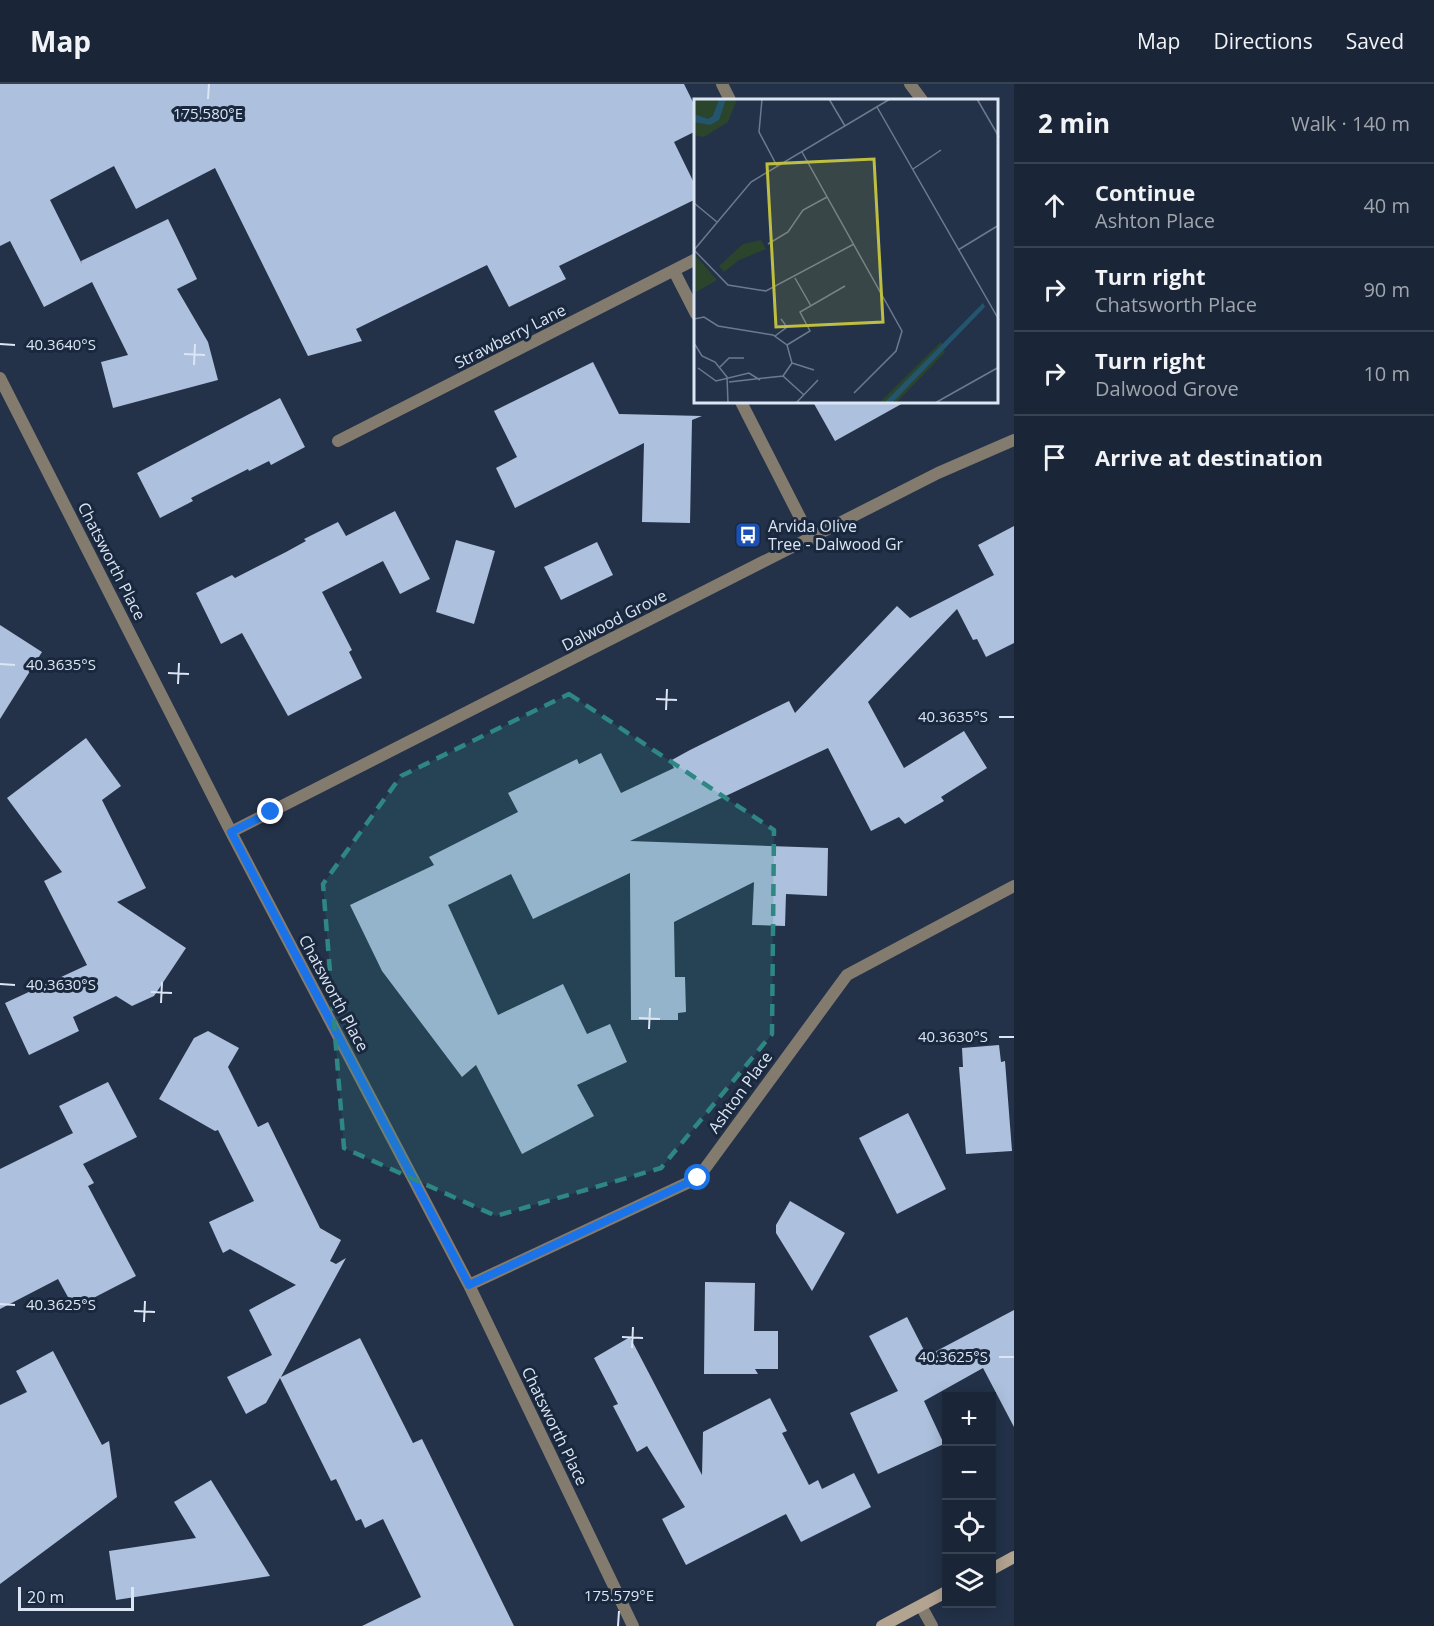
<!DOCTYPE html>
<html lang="en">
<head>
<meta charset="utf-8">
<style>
  :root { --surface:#1a2637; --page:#232e3f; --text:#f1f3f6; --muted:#9fa5ad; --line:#384352 }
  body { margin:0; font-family:"Open Sans",sans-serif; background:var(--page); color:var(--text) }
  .controls { position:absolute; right:18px; bottom:18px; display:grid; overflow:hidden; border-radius:0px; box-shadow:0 3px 15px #0003 }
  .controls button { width:54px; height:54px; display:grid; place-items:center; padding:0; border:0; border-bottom:2px solid var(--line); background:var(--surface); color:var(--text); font:30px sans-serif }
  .scale { position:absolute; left:18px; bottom:15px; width:116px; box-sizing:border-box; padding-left:6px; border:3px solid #dbe5f4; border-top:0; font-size:16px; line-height:21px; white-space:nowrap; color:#dbe5f4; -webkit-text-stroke:4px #1a283e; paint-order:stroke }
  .stop { position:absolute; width:18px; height:18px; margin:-14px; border:4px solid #1a73e8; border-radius:50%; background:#fff }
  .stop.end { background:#1a73e8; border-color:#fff; box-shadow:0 2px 6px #0008 }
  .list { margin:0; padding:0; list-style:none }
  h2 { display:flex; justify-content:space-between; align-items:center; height:78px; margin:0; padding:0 24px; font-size:26px }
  h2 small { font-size:20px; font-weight:400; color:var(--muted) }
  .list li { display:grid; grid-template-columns:39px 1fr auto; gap:18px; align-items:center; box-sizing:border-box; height:84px; padding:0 24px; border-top:2px solid var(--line) }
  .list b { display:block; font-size:22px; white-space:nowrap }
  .list p { margin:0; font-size:20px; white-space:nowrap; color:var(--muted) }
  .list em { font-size:20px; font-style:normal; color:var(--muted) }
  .icon { flex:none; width:33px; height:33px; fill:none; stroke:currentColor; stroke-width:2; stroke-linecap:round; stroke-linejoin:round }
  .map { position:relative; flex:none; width:1014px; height:1542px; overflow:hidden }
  header { display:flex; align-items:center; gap:36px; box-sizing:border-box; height:84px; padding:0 30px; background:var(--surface); border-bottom:2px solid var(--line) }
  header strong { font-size:28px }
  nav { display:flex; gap:33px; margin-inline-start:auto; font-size:21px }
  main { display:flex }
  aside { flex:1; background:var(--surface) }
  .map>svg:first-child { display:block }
  .building { fill:#adc0dd }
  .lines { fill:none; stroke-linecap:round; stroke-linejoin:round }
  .street { stroke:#847b6f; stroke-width:12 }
  .secondary { stroke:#b3a491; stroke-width:12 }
  .route { stroke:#1a73e8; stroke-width:8 }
  .marked { fill:#2e8782; fill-opacity:0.2; stroke:#2e8782; stroke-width:4.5; stroke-dasharray:12 8; stroke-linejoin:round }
  .ticks { fill:none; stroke:#dbe5f4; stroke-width:2 }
  .labels { text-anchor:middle; stroke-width:6; stroke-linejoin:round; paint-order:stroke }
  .street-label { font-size:16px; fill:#dbe5f4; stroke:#1a283e }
  .poi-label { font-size:16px; fill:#dbe5f4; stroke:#1a283e; text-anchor:start }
  .inset-road { fill:none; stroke:#6d7a8d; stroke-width:1.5 }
  .view { fill:#bebf42; fill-opacity:0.15; stroke:#bebf42; stroke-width:3 }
  .inset-edge { fill:none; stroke:#dbe5f4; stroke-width:3 }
  .ticks-label { font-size:15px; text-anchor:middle; fill:#dbe5f4; stroke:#1a283e; stroke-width:6; stroke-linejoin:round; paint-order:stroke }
</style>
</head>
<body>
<header>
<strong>Map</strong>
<nav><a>Map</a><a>Directions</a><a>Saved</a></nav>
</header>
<main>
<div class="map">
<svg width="1014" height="1542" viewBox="0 0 1014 1542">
  <rect width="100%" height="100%" fill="#233249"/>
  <!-- building -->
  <path class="building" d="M0,0H684L696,24V47L674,58L696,103V115L559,182L566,195L509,223L487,181L356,245L362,257L308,272L215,84L136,125L114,82L50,116L82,180L81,177L168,135L197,195L177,205L208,258L218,296L113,324L101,278L128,271L92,198L44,223L10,157L0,162Z
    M593,278L619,330L702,332L692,336L690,439L642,438L644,359L515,424L496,384L517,373L494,327Z
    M280,314L305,363L271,381L269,377L249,387L248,385L191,414L193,417L160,434L137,389Z
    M813,318H905L835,357Z
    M395,427L430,495L400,510L383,477L322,508L352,566L349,568L362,594L288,632L242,549L221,560L196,509L232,491L235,494L286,468L306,457L304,455L338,438L346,452Z
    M1014,442V559L986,573L977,555L973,556L957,525L868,618L904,684L964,647L987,684L941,713L944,717L905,740L899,733L871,747L828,664L630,757L828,764L827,812L786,810L785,842L752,841L754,798L674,838L675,893H685L686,928L678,929V936H631L630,789L533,835L511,790L448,821L498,931L563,900L587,950L610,940L627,978L577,1001L594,1032L522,1070L476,981L462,993L382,887L350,821L434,781L429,773L518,728L508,709L577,675L579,680L601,669L621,709L674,684L670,677L690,666L789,617L795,629L897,522L910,534L994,491L978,461Z
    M456,456L495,467L474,540L436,528Z
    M597,458L613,491L561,516L544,483Z
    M0,541L42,568L0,635Z
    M86,654L121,702L102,716L146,804L117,818L186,864L154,912L132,922L116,912L73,933L79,947L29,971L5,919L87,881L44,797L62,788L7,714Z
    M208,947L239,964L228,983L258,1043L268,1038L320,1144L341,1156L330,1177L336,1180L346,1174L281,1293L360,1254L413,1359L422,1355L514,1542H362L421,1513L383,1435L365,1444L361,1435L356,1437L336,1395L331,1397L280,1294L266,1319L246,1330L227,1293L272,1271L249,1226L296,1201L230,1165L223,1169L209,1138L254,1117L218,1046L215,1047L159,1015L194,954Z
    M999,961L1001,978L1005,977L1012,1067L966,1070L959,983H963L962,964Z
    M108,998L137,1053L83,1080L94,1099L88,1102L136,1192L74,1224L58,1195L0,1225V1085L73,1049L59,1022Z
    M908,1029L946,1105L897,1130L859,1054Z
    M790,1117L845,1149L812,1207L776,1149V1141Z
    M705,1198L755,1199L754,1247H778V1285H755L758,1290H704Z
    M1014,1226V1343L983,1284L924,1317L944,1360L878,1390L850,1329L898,1307L869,1252L907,1233L927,1272Z
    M630,1253L702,1391L703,1348L770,1314L787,1347L782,1349L809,1401L818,1396L822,1405L854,1389L871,1423L801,1458L786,1430L686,1481L662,1435L685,1423L647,1362L637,1368L613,1322L618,1320L594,1274Z
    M53,1267L102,1361L109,1357L117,1413L0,1500V1321L27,1308L16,1287Z
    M211,1396L270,1492L116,1516L109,1467L196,1454L174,1418Z"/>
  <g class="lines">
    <!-- street -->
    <path class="street" d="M722,0L730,16
      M910,0L922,16
      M674,187L696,230
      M0,294L231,748L469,1201L633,1542
      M741,318L811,455
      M338,357L696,175
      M231,748L938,389L1014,356
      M469,1201L698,1094L847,891L1014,802
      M921,1522L932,1542"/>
    <!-- secondary -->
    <path class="secondary" d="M992,1485L1014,1473
      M882,1542L946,1508"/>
  </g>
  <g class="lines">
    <!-- route -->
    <path class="route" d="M271,728L231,748L469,1201L698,1094"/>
  </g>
  <!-- marked area -->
  <path class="marked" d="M569,610L774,746L772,950L661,1084L496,1132L344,1064L323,800L401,692Z"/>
  <!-- ticks -->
  <path class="ticks" d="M208,15L209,0M0,260L15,261M184,270L205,271M194,281L195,260M0,580L15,581M168,589L189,590M178,600L179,579M656,615L677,616M666,626L667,605M999,633H1014M0,900L15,901M151,908L172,909M161,919L162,898M639,934L660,935M649,945L650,924M999,953H1014M0,1220L15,1221M134,1227L155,1228M144,1238L145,1217M622,1253L643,1254M632,1264L633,1243M999,1273H1014M618,1542L619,1527"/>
  <!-- icons -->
  <defs>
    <symbol id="bus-square" viewBox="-11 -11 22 22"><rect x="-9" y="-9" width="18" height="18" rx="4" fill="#1a4fb4" stroke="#1a283e"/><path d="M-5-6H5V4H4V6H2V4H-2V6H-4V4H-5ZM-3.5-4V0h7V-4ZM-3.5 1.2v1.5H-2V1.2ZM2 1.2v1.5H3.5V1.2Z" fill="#fff"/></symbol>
  </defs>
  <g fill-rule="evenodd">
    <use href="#bus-square" x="733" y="436" width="30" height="30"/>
  </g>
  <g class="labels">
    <!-- street labels -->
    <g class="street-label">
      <text transform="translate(510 252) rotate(-27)" y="6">Strawberry Lane</text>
      <text transform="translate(112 477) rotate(63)" y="6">Chatsworth Place</text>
      <text transform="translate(614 536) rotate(-27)" y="6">Dalwood Grove</text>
      <text transform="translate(334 909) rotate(62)" y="6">Chatsworth Place</text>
      <text transform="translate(740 1008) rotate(-54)" y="6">Ashton Place</text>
      <text transform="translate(555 1342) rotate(64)" y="6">Chatsworth Place</text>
    </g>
    <!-- poi labels -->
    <g class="poi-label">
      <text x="768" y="448">Arvida Olive<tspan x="768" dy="18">Tree - Dalwood Gr</tspan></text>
    </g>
  </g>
  <!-- overview -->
  <g transform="translate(694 15)">
    <rect width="304" height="304" fill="#233249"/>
    <path d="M0,0H43L34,23L10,38L0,36ZM67,141L72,150L45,161L30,173L25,167L49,145ZM1,156L23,181L0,194V157ZM247,243L251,253L202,304H185Z" fill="#2b442c"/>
    <path d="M25,0H32L25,21L16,26L0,23V15L14,20L19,17ZM289,204L291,208L198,304H190Z" fill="#23556f"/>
    <path class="inset-road" d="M68,0L65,33L83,67M135,0L151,27M283,0L305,38M183,8L305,221M108,53L208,232L202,252L160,294M219,70L247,51M0,104L23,123M74,145L94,133L109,111L133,98M0,151L57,83L196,0M0,151L34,186L72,192L160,145M264,151L305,126M101,179L117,207M0,220L10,218L24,227L79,236L93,246L98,264L89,277L35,283M81,237L93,228L87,220M0,244L8,257L21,263L33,278L34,304M93,246L116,232L106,213L151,187M98,264L120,271M26,268L35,259H50M4,269L22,282L55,274L66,281M89,277L110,296M102,304L124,281M241,304L305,268"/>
    <path class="view" d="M180,60L189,223L82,228L73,65Z"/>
    <rect width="304" height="304" class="inset-edge"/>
  </g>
  <g class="ticks-label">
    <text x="208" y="35">175.580°E</text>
    <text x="61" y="266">40.3640°S</text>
    <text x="61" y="586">40.3635°S</text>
    <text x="953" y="638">40.3635°S</text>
    <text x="61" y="906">40.3630°S</text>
    <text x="953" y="958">40.3630°S</text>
    <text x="61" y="1226">40.3625°S</text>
    <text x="953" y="1278">40.3625°S</text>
    <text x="619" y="1517">175.579°E</text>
  </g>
</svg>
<div class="controls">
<button>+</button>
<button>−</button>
<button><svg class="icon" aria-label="locate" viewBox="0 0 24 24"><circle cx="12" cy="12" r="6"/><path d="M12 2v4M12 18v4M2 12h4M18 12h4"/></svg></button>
<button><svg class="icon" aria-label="layers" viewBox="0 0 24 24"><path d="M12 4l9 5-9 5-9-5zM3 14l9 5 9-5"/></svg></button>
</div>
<div class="scale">20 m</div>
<div class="stop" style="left:698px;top:1094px"></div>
<div class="stop end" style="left:271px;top:728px"></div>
</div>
<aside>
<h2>2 min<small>Walk · 140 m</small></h2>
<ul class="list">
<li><svg class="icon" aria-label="ahead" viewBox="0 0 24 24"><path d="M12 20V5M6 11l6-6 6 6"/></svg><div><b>Continue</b><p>Ashton Place</p></div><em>40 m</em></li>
<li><svg class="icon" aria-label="right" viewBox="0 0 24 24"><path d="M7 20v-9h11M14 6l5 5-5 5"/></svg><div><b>Turn right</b><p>Chatsworth Place</p></div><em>90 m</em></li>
<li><svg class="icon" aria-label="right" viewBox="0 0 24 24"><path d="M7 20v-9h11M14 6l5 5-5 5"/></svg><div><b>Turn right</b><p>Dalwood Grove</p></div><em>10 m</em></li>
<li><svg class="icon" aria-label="arrive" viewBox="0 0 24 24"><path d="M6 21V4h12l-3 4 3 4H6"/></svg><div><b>Arrive at destination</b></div></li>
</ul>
</aside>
</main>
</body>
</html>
